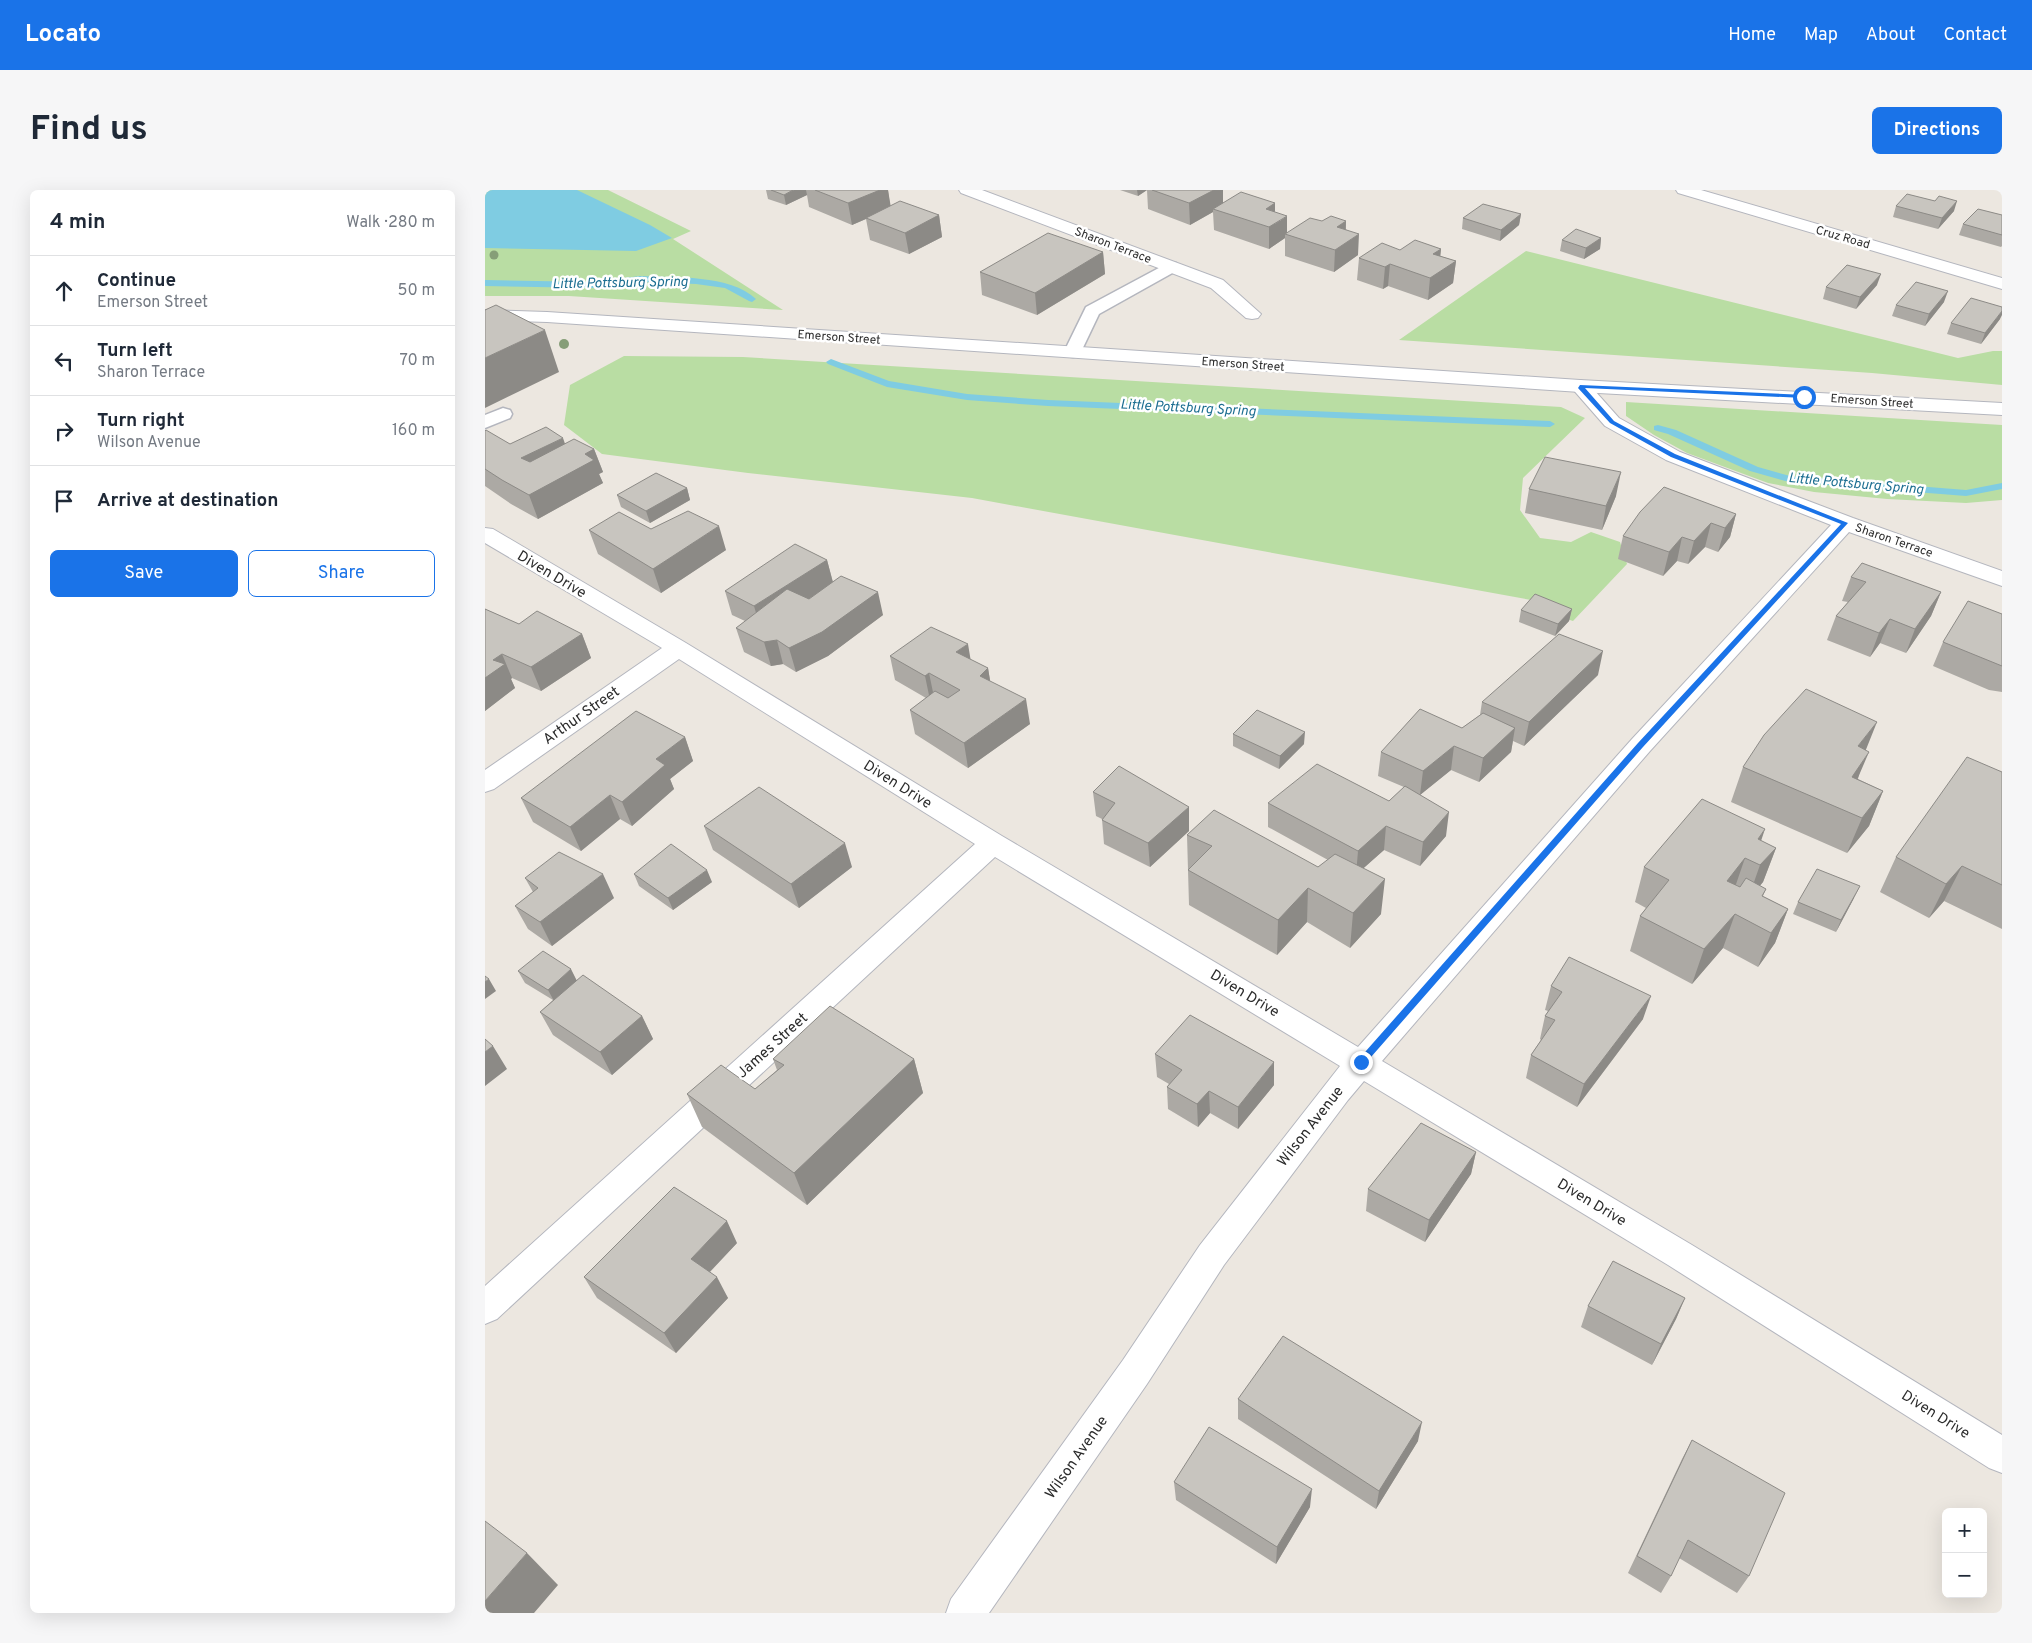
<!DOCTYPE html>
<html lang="en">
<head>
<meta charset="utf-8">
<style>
  :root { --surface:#fff; --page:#f6f6f7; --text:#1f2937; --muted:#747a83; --line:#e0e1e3; --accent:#1a73e8 }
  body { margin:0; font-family:Overpass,sans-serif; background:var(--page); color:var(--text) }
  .controls { position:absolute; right:15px; bottom:15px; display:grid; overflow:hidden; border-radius:8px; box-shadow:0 5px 20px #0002 }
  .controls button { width:45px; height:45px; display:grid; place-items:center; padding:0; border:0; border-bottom:1px solid var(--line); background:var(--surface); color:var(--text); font:25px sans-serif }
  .stop { position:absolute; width:15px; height:15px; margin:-11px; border:4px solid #1a73e8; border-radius:50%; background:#fff }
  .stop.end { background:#1a73e8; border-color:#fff; box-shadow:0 1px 5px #0008 }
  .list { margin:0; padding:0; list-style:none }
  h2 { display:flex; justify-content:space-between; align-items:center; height:65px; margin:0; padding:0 20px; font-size:21px }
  h2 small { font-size:16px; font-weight:400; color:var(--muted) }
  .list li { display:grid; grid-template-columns:32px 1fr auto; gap:15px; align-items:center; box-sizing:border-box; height:70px; padding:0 20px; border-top:1px solid var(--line) }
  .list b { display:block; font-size:19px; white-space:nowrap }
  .list p { margin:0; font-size:16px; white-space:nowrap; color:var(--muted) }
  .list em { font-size:16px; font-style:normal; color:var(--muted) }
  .actions { display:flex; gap:10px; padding:15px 20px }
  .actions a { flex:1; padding:11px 0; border:1px solid var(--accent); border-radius:8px; text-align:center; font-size:18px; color:var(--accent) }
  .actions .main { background:var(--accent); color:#fff }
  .icon { flex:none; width:28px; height:28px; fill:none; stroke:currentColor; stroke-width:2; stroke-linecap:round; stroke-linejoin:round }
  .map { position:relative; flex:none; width:1517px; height:1423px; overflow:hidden; border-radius:8px }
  header { display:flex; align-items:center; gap:30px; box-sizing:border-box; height:70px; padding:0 25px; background:var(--accent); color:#fff }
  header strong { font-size:24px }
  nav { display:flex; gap:28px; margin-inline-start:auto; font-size:18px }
  .intro { display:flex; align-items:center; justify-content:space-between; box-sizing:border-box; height:120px; padding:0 30px }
  h1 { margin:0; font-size:35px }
  .button { padding:12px 22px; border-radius:8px; background:var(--accent); color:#fff; font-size:18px; font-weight:700 }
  main { display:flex; gap:30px; padding:0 30px }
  aside { flex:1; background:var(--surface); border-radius:8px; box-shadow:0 5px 20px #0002 }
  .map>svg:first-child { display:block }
  .green { fill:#b9dda3 }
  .water { fill:#7fcce2 }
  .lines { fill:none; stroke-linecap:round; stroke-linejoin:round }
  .stream { fill:#7fcce2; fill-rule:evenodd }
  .lane-casing { stroke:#b4b6be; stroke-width:3 }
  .street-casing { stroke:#b4b6be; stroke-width:2 }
  .secondary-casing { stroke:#b4b6be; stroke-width:2 }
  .lane { fill:#fff; fill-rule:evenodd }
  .street { fill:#fff; fill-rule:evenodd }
  .secondary { fill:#fff; fill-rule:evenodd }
  .tree { fill:#869e78 }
  .wall { fill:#aca9a4 }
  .shaded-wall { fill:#8c8a86 }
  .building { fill:#c8c5bf; stroke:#8c8a86 }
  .route { fill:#1a73e8 }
  .labels { text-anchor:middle; stroke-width:5; stroke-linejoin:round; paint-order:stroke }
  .far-street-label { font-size:12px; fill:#2c2c2c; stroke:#fff }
  .far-water-label { font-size:14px; font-style:italic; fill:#1c6e91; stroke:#fff }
  .street-label { font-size:15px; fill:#2c2c2c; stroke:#fff }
</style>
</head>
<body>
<header>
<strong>Locato</strong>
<nav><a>Home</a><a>Map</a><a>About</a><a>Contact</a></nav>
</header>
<div class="intro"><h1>Find us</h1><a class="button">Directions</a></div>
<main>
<aside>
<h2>4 min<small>Walk · 280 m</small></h2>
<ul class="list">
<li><svg class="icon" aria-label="ahead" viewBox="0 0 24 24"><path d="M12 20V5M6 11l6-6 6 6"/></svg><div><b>Continue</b><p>Emerson Street</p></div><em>50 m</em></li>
<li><svg class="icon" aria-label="left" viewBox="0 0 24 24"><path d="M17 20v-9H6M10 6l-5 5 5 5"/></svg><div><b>Turn left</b><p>Sharon Terrace</p></div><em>70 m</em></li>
<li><svg class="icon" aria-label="right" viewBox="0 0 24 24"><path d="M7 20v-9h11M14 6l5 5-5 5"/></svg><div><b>Turn right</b><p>Wilson Avenue</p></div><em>160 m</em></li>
<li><svg class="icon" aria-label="arrive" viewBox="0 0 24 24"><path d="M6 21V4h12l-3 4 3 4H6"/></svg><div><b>Arrive at destination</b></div></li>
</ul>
<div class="actions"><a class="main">Save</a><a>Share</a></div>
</aside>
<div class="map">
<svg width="1517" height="1423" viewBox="0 0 1517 1423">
  <rect width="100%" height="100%" fill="#ece7e0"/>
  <!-- green -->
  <path class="green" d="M0,0H123L206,41L188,49L298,120L84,106H0Z
    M1041,61L1473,168L1508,161H1517V195L1387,183L914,150Z
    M139,166L258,167L1076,217L1100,228L1038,288L1035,320L1055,348L1086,352L1106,342L1135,352L1142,374L1088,431L1069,425L1046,410L487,308L263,283L117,264L79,235L85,195Z
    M1141,212L1517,235V310L1481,313L1402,309L1329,302L1283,293L1202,263L1169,245L1141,226Z"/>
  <!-- water -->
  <path class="water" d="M0,0H92L165,35L187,48L151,61L0,58Z"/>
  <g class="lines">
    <!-- stream -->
    <path class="stream" d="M155,86C189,88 245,84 271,109L267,112L264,111L240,98L211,94L155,92L108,98L0,96V90L108,92Z
      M346,169L404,191L482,204L563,210L1065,231L1070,234L1065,237L563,216L482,210L402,197L343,174L341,172Z
      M1173,235L1191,240L1273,277L1305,286L1481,300L1517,293V299L1481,306L1304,292L1265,281L1183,244L1169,240V236Z"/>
    <defs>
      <path id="lane" d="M685,72L691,73L693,77L691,81L614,124L594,166L588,167L582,166L579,162L601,117Z
        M18,218L25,220L27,224L25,228L0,238V225Z"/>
      <path id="street" d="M474,0H497L738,90L776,124L773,128L767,129L761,128L726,98L476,3Z
        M1191,0H1216L1517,88V99L1193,3Z
        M1095,190L1102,192L1134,228L1195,262L1368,328L1517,381V396L1364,342L1165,561L897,871L1207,1055L1517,1245V1283L1504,1278L1183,1075L879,891L863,910L739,1075L662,1194L504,1423H461L466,1409L638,1170L715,1055L855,876L510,667L12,1129L0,1134V1096L490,654L194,469L9,599L0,602V580L177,458L0,353V338L8,339L201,453L517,646L873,857L1147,549L1346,335L1181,270L1120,236L1085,196L1088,192Z"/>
      <path id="secondary" d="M0,120L62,122L1095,190L1517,213V225L1095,202L62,132L0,130Z"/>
    </defs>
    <!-- lane casing -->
    <use href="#lane" class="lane-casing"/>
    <!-- street casing -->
    <use href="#street" class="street-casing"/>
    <!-- secondary casing -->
    <use href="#secondary" class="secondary-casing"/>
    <!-- lane -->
    <use href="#lane" class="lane"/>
    <!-- street -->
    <use href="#street" class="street"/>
    <!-- secondary -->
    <use href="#secondary" class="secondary"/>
  </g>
  <!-- trees -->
  <g class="tree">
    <circle cx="9" cy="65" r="4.5"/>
    <circle cx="79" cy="154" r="5"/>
  </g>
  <!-- wall -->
  <path class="wall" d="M281,0H403L405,16L454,25L457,47L424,64L385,50L381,29L367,35L324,17L322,5L301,15L283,9Z
    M635,0H738V13H790V22L802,43L837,31H861V39L873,65L849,82L800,66V48L784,59L729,40L728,22L705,35L663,19L662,0L653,6Z
    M1411,16L1469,21L1453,39L1408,27Z
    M1036,24L1034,35L1015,51L977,39L978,28Z
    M1517,25V56L1516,57L1474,45L1478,34Z
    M1116,48L1115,59L1099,69L1075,61L1077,50Z
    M956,59L955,66L971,71L968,93L943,110L903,96L898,99L872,90L874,68L915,60Z
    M618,62L620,84L552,125L497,105L495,82Z
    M1392,95L1371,119L1338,109L1341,97Z
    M1459,112L1440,136L1407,126L1411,115Z
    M1515,129L1496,154L1462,144L1466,133Z
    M0,241L25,254H80L109,259L118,282L114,284L118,293L53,329L26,314L0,296Z
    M202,298L205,310L165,333L136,317L132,305Z
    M1044,299L1131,306L1117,340L1040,323Z
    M1251,324L1245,347L1233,362L1220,357L1203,374L1192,371L1178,386L1133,369L1138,346Z
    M166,339L241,360L176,403L113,364L104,340Z
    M342,370L348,392L398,425L343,466L311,482L298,474L286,476L259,462L251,438L260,431L247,425L240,401Z
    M1366,387L1456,402L1446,426L1421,463L1395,453L1385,467L1342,450L1351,426L1363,412L1357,411Z
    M0,419L34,434L97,444L106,468L56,501L27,488L26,489L30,498L0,521Z
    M1087,419L1084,431L1070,446L1034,432L1036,420Z
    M1517,424V502L1504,500L1448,476L1458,452Z
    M405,466L485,470L503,478L505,491L545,534L483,578L430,544L425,520L441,508L410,490Z
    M1113,485L1039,556L1028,551L1026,562L994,592L966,580L935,605L961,646L935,676L899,660L878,678L896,724L865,758L822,732L792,765L704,715L702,645L833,677L843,670L783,637V613L904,611L919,597L893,586L896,562L977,538L995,525L997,512Z
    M748,544L819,554L794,579L748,556Z
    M200,547L208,571L185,589L189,599L147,636L135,629L96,661L48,632L36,608Z
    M1380,560L1373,589L1398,601L1384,636L1362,663L1246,612L1258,577Z
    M1517,582V739L1459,711L1444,728L1395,702L1411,667Z
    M608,602L704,617V641L665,677L619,654L617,629L611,626Z
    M219,636L367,677L314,718L228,660Z
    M1276,651L1291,658L1278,692L1275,696L1281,699L1278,706L1303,719L1290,753L1273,777L1238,758L1207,794L1145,761L1155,726L1161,718L1150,712L1159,677Z
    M149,684L227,692L188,720L154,696Z
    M40,688L129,708L67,756L43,739L30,716L48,702Z
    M1369,708L1351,742L1308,724L1313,712Z
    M33,781L92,790L157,826L168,849L127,885L68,845L55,822L68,810L40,793Z
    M1066,796L1158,829L1092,917L1041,888L1046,865L1056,850L1055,849L1060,826L1063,821L1060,820Z
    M670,864L789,895L753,939L725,923L713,937L683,919L682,897L684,894L672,887Z
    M288,869H429L438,903L322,1015L217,937L202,904L270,899L292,880Z
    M991,962L986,984L940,1052L881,1021L883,999Z
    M252,1053L225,1082L243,1108L191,1163L112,1108L99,1087Z
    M1200,1108L1191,1129L1167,1175L1096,1137L1103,1116Z
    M753,1209L933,1251L891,1319L753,1229Z
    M1207,1250L1264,1386L1252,1403L1194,1368L1186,1386L1176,1403L1143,1383L1197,1269Z
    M689,1292L825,1317L791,1374L691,1310Z"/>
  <!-- shaded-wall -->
  <path class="shaded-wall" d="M309,0H321L322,5L301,15L299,5Z
    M395,0H403L406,18L367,35L363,13Z
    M652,0H662L653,6Z
    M729,0H738V17L728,19V22L705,35L704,13Z
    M1472,11L1469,21L1453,39L1457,28Z
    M790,13V34L802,26V45L800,44V48L784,59V37L781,19Z
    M1036,24L1034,35L1015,51L1016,40Z
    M454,25L457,47L424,64L420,43Z
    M861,31L860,52L852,37Z
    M874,44L873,65L849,82L850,60Z
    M1116,48L1115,59L1099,69L1101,58Z
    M956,59L954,80L948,64Z
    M618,62L620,84L552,125L550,103Z
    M971,71L968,93L943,110L945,88Z
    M905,74L903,96L898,99L900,77Z
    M1396,84L1392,95L1371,119L1375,107Z
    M1463,101L1459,112L1440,136L1444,124Z
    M1517,121V125L1515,129L1496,154L1500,143Z
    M60,140L74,182L0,218V168Z
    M78,248L86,271L46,292L36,268Z
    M109,259L118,282L114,284L118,293L53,329L44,305L100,264Z
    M1136,282L1131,306L1117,340L1121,316Z
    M202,298L205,310L165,333L161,321Z
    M1251,324L1245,347L1233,362L1240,338Z
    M1226,333L1220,357L1203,374L1209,351Z
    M234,336L241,360L176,403L168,379Z
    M1197,347L1192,371L1178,386L1184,362Z
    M342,370L348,393L276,440L269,416Z
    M393,402L398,425L343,466L311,482L304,458Z
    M1456,402L1446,426L1421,463L1430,439Z
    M1087,419L1084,431L1070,446L1073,434Z
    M1405,429L1395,453L1385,467L1394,443Z
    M97,444L106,468L56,501L46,477Z
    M292,450L298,474L286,476L279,452Z
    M483,454L487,478L471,462Z
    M1118,461L1113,485L1039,556L1044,532Z
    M17,464L27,488L26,489L30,498L0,521V488L8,470Z
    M503,478L507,502L495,486Z
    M444,483L449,507L445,510L440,486Z
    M541,509L545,534L483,578L479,553Z
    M1392,532L1378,567L1373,556Z
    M1030,538L1026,562L994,592L998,568Z
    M820,542L819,554L794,579L795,566Z
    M200,547L208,571L185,589L189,599L147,636L137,612L171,569Z
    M969,556L966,580L935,605L938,581Z
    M1384,562L1369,597L1367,587Z
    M1398,601L1384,636L1362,663L1377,628Z
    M125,605L135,629L96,661L85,637Z
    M704,617V641L665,677L663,653Z
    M964,622L961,646L935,676L938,652Z
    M901,636L899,660L871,685L873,661Z
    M1280,639L1269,672L1273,649Z
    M360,653L367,677L314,718L306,694Z
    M1291,658L1278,692L1263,709L1275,675Z
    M1260,668L1248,703L1242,691Z
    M1477,676L1459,711L1444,728L1461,694Z
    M222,680L227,692L188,720L183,708Z
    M118,684L129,708L67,756L55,732Z
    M900,689L896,724L865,758L868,723Z
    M1375,696L1369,708L1351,742L1356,730Z
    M823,698L822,732L792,765L793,730Z
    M1303,719L1290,753L1273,777L1286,743Z
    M1250,724L1238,758L1207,794L1219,759Z
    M86,779L92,791L69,811L63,800Z
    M4,789L11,801L0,809V792Z
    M1166,806L1158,829L1092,917L1099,894Z
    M157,826L168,849L127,885L115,862Z
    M8,856L22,879L0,896V862Z
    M429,869L438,903L322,1015L309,983Z
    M789,872V895L753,939V917Z
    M724,901L725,923L713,937L712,914Z
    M991,962L986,984L940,1052L944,1030Z
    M242,1031L252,1053L217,1090L206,1069Z
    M232,1087L243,1108L191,1163L179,1143Z
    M1200,1108L1191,1129L1167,1175L1176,1154Z
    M937,1232L933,1251L891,1319L894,1301Z
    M827,1299L825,1317L791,1374L792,1357Z
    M42,1363L73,1395L49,1423H0V1411Z"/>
  <!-- building -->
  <path class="building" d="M286,0H308L299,5Z
    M330,0H395L363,13Z
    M667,0H729L704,13Z
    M756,2L790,13L781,19L802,26L784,37L728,19Z
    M1422,4L1450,11L1454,6L1472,11L1457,28L1411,16Z
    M415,11L454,25L420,43L381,28Z
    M998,14L1036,24L1016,40L978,28Z
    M1493,19L1517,25V45L1478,34Z
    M846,26L861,31L852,37L874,44L850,60L800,44L825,28L837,31Z
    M1091,39L1116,48L1101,58L1077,50Z
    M563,43L618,62L550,103L495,82Z
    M930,50L956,59L948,64L971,71L945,88L905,74L900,77L874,68L897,53L915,60Z
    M1362,75L1396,84L1375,107L1341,97Z
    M1431,92L1463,101L1444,124L1411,115Z
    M1486,108L1517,117V121L1500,143L1466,133Z
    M11,115L60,140L0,168V120Z
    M61,237L78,248L36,268L45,272L89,249L109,259L100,264L109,270L44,305L17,290L0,279V241L1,240L25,254Z
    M1060,267L1136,282L1121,316L1044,299Z
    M171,283L202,298L161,321L132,305Z
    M1179,297L1251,324L1240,338L1226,333L1209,351L1197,347L1184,362L1138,346L1155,322Z
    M203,321L234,336L168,379L104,340L134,322L166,339Z
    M310,354L342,370L269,416L240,401Z
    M1377,373L1456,402L1430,439L1405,429L1394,443L1351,426L1381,392L1366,387Z
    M356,386L393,402L337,442L304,458L292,450L279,452L251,438L302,399L324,409Z
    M1050,404L1087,419L1073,434L1036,420Z
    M1483,411L1517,424V476L1458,452Z
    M0,419L34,434L52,421L97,444L46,477L17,464L8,470L20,474L0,488Z
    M446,437L483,454L471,462L503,478L495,486L541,509L479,553L425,520L450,501L463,508L475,500L444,483L440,486L405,466Z
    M1074,444L1118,461L1044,532L997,512Z
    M1321,499L1392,532L1373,556L1384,562L1367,587L1398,601L1377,628L1258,577L1279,545Z
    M935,519L977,538L998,523L1030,538L998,568L969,556L938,581L896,562Z
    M772,520L820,542L795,566L748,544Z
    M151,521L200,547L171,569L180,575L137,612L125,605L85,637L36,608Z
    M1482,567L1517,582V695L1477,676L1461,694L1411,667Z
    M832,574L904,611L920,596L964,622L938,652L901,636L873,661L783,613Z
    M634,576L704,617L663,653L617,630L630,613L608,602Z
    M274,597L360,653L306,694L219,636Z
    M1217,609L1280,639L1273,649L1291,658L1275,675L1260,668L1242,691L1255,697L1261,688L1281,699L1277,706L1303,719L1286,743L1250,724L1219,759L1155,726L1184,690L1159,677Z
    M729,620L833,677L850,664L900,689L868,723L823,698L793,730L703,680L727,656L702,645Z
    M186,654L222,680L183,708L149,684Z
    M74,662L118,684L55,732L30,716L53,698L40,688Z
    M1332,679L1375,696L1356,730L1313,712Z
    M58,761L86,779L63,800L33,781Z
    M1084,767L1166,806L1099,894L1046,865L1070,830L1060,826L1077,802L1066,796Z
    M98,785L157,826L115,862L55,822Z
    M0,786L4,789L0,792Z
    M345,816L429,869L309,983L202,904L236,875L270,899L299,875L288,869Z
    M705,825L789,872L753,917L724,901L712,914L682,897L697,880L670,864Z
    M0,849L8,856L0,862Z
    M936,933L991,962L944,1030L883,999Z
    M189,997L242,1031L206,1069L232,1087L179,1143L99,1087Z
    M1128,1071L1200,1108L1176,1154L1103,1116Z
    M798,1146L937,1232L894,1301L753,1209Z
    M724,1237L827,1299L792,1357L689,1292Z
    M1207,1250L1300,1303L1264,1386L1203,1350L1186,1386L1152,1366Z
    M0,1331L42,1363L0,1411Z"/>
  <!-- route -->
  <path class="route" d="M1095,195L1321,205L1319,208L1100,198L1129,231L1190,264L1363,333L1158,557L879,875L876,876L871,872L873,870L1153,553L1356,334L1186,267L1125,233L1093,198Z"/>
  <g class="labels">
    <!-- far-street labels -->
    <g class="far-street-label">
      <text transform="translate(1358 47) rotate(16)" y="4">Cruz Road</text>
      <text transform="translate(628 55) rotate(21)" y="4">Sharon Terrace</text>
      <text transform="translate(354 147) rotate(4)" y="4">Emerson Street</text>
      <text transform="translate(758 174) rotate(4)" y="4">Emerson Street</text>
      <text transform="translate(1387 211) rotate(4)" y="4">Emerson Street</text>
      <text transform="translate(1409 350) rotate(19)" y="4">Sharon Terrace</text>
    </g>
    <!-- far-water labels -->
    <g class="far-water-label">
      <text transform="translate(135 92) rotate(-1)" y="5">Little Pottsburg Spring</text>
      <text transform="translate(703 217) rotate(3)" y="5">Little Pottsburg Spring</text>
      <text transform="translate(1371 293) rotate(5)" y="5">Little Pottsburg Spring</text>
    </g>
    <!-- street labels -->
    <g class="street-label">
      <text transform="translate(67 384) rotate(31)" y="5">Diven Drive</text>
      <text transform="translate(96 525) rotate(-35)" y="5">Arthur Street</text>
      <text transform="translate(413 594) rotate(32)" y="5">Diven Drive</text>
      <text transform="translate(760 803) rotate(31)" y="5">Diven Drive</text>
      <text transform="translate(287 855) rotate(-42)" y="5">James Street</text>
      <text transform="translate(825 936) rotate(-52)" y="5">Wilson Avenue</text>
      <text transform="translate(1107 1012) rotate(31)" y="5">Diven Drive</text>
      <text transform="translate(1451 1224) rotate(32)" y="5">Diven Drive</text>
      <text transform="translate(591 1267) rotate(-55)" y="5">Wilson Avenue</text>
    </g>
  </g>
</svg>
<div class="controls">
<button>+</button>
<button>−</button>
</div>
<div class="stop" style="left:1319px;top:207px"></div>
<div class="stop end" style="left:876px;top:872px"></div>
</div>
</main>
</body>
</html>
